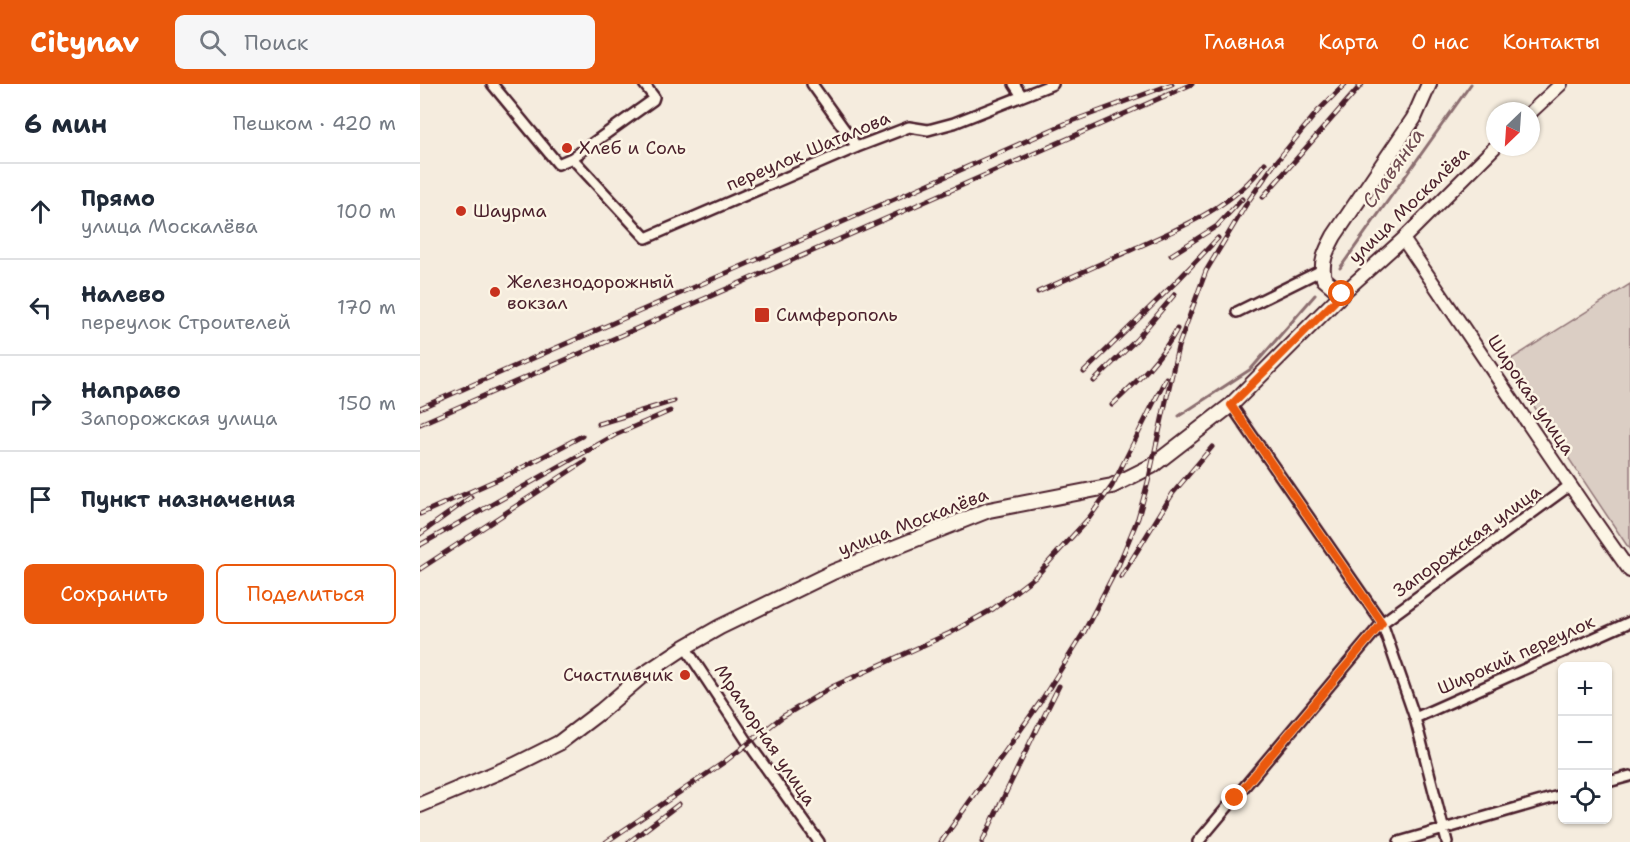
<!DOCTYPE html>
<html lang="ru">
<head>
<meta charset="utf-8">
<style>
  :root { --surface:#fff; --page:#f6f6f7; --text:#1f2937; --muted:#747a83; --line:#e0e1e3; --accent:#ea580c }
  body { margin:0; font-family:"Shantell Sans",sans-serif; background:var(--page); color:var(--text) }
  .controls { position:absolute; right:18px; bottom:18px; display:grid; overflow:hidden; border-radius:9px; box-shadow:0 2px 4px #0004 }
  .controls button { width:54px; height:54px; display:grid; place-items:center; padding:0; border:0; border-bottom:2px solid var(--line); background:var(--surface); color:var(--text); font:30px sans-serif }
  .compass { position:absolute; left:1066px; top:18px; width:54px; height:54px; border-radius:50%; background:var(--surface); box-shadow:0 2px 4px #0004; rotate:205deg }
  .stop { position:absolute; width:18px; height:18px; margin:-14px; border:4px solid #ea580c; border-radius:50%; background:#fff }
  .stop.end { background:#ea580c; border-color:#fff; box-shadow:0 2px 6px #0008 }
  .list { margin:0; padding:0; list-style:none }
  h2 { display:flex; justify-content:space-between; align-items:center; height:78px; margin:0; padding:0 24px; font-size:26px }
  h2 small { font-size:20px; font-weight:400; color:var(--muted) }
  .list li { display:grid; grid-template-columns:39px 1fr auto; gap:18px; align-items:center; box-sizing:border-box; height:96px; padding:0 24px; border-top:2px solid var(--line) }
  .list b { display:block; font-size:22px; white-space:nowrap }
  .list p { margin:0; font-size:20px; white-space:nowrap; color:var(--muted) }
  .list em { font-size:20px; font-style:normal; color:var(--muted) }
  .actions { display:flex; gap:12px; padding:18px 24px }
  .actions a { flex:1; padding:14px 0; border:2px solid var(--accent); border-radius:9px; text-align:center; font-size:21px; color:var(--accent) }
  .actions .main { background:var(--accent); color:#fff }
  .icon { flex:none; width:33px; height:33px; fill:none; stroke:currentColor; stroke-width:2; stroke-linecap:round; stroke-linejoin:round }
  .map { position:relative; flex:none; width:1210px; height:758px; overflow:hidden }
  header { display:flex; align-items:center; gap:36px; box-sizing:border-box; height:84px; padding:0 30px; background:var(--accent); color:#fff }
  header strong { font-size:28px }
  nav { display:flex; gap:33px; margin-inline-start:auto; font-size:21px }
  .search { width:420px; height:54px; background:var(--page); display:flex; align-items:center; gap:15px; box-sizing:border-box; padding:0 21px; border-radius:9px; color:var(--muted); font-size:22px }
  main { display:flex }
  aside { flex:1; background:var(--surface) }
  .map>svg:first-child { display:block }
  .green { fill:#dbcec4; stroke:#927678; stroke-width:1.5 }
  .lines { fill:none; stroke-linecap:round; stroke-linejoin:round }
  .stream { stroke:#8c6e70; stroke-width:3 }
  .minor-casing { stroke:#4a1f2b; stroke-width:14 }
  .tertiary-casing { stroke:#4a1f2b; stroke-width:16 }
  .secondary-casing { stroke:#4a1f2b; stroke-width:18 }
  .minor { stroke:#fcf5e5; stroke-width:9 }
  .tertiary { stroke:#fcf5e5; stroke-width:12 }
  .secondary { stroke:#fcf5e5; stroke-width:14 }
  .rail-casing { stroke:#4a1f2b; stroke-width:5 }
  .rail { stroke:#fcf5e5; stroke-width:3; stroke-dasharray:9; stroke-linecap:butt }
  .route { stroke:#ea580c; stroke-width:8 }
  .poi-dot { fill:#c8321e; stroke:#fcf5e5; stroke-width:2 }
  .labels { text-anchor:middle; stroke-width:5; stroke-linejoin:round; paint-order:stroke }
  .poi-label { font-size:18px; fill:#4a1f2b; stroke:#fcf5e5; text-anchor:start }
  .street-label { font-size:18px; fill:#4a1f2b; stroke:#fcf5e5 }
  .water-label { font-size:20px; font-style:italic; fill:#704d53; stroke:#fcf5e5 }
</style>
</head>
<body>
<header>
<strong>Citynav</strong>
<div class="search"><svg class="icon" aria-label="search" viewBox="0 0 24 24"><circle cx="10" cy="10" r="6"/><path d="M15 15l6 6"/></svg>Поиск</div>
<nav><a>Главная</a><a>Карта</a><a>О нас</a><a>Контакты</a></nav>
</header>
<main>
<aside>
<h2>6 мин<small>Пешком · 420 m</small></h2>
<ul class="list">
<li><svg class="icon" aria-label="ahead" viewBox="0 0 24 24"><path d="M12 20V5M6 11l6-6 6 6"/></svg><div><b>Прямо</b><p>улица Москалёва</p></div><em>100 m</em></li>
<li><svg class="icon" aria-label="left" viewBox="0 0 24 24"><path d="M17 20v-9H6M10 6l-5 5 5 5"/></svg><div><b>Налево</b><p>переулок Строителей</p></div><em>170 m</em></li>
<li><svg class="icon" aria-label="right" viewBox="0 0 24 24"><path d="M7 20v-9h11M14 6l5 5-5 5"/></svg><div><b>Направо</b><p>Запорожская улица</p></div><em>150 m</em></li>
<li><svg class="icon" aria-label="arrive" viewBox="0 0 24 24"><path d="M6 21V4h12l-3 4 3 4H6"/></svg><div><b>Пункт назначения</b></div></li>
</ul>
<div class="actions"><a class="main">Сохранить</a><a>Поделиться</a></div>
</aside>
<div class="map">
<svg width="1210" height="758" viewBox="0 0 1210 758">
  <rect width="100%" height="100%" fill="#f5ecde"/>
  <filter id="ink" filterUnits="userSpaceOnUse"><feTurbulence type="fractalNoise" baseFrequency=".0167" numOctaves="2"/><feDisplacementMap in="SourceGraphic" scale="12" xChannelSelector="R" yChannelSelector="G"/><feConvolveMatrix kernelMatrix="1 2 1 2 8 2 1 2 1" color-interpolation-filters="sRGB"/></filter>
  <g filter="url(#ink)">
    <!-- green -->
    <path class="green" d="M1210,200V466L1085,279Z"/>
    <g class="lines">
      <!-- stream -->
      <path class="stream" d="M920,184L1051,0
        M759,332L831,285L895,211"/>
      <defs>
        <path id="minor" d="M72,0L138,80L152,74L226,154L437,63L489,43L508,46L534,39L633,0
          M392,0L437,63
          M594,0L602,12
          M152,74L233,16L234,13L224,0
          M817,228L902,186
          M811,321L962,539L995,634L1027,758
          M265,563L329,660L399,758
          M995,634L1210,538
          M1188,698L1210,692
          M778,758L962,539L1149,402
          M979,758L1142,711"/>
        <path id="tertiary" d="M1111,28L1141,0
          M983,155C1059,265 1132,378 1210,487
          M922,210L983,155L1075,63"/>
        <path id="secondary" d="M0,721L95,681L139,659L181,627L223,591L265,563L300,543L413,488L569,426L692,402L732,382L811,321L922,210L904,195C900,178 906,167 914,152L994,34L1009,0"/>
      </defs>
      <!-- minor casing -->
      <use href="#minor" class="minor-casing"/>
      <!-- tertiary casing -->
      <use href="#tertiary" class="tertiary-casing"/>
      <!-- secondary casing -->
      <use href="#secondary" class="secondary-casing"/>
      <!-- minor -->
      <use href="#minor" class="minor"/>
      <!-- tertiary -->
      <use href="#tertiary" class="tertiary"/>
      <!-- secondary -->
      <use href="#secondary" class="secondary"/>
      <defs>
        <path id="rail" d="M843,113L942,0
          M751,171L797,142L822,115
          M618,208C649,194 680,180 711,166C758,145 814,123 845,79
          M664,288L757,197L798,154
          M674,297L716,256L755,210
          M692,321C716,298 741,275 757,245
          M0,324L647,39L752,0
          M0,340L772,0
          M178,340L254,317
          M0,430L92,389L162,352
          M0,450L51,413
          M0,461L195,351L250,327
          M0,485L165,377
          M701,493L753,409L792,363
          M616,648L639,602
          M186,758L303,679L362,633L414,602L530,549L573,525L617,491L669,434L692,402L746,294
          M209,758L259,720
          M521,758L621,617L664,548L698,482L718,434L728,398L758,263L786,187L827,119L853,82L898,27L925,0
          M562,758L618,642"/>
      </defs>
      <!-- rail casing -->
      <use href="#rail" class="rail-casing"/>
      <!-- rail -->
      <use href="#rail" class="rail"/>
    </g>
  </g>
  <g class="lines" filter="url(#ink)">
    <!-- route -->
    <path class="route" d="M815,714L962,539L811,321L922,210"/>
  </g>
  <!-- markers -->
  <g class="poi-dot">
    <circle cx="147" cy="64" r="6"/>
    <circle cx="41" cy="127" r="6"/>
    <circle cx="75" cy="208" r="6"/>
    <rect x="334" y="223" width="16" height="16" rx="3"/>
    <circle cx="265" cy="591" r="6"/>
  </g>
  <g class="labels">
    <!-- poi labels -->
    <g class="poi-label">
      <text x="159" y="70">Хлеб и Соль</text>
      <text x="53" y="133">Шаурма</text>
      <text x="87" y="204">Железнодорожный<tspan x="87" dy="21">вокзал</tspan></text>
      <text x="356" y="237">Симферополь</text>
      <text x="253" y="597" text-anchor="end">Счастливчик</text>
    </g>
    <!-- street labels -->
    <g class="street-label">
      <text transform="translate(388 67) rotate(-23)" y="6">переулок Шаталова</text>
      <text transform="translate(989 121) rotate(-44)" y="6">улица Москалёва</text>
      <text transform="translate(1111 311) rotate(56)" y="6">Широкая улица</text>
      <text transform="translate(493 438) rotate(-21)" y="6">улица Москалёва</text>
      <text transform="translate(1047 457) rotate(-36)" y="6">Запорожская улица</text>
      <text transform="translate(1096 571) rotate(-24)" y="6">Широкий переулок</text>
      <text transform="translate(345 651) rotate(56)" y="6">Мраморная улица</text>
    </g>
    <!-- water labels -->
    <g class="water-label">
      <text transform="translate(973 84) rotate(-55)" y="7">Славянка</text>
    </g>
  </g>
</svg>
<div class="controls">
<button>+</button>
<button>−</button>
<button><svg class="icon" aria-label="locate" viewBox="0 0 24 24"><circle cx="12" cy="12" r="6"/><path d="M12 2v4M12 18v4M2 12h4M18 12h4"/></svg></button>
</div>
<svg class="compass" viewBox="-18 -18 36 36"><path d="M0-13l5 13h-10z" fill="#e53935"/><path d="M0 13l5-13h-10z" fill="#747a83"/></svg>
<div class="stop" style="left:922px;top:210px"></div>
<div class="stop end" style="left:815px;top:714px"></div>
</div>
</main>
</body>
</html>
